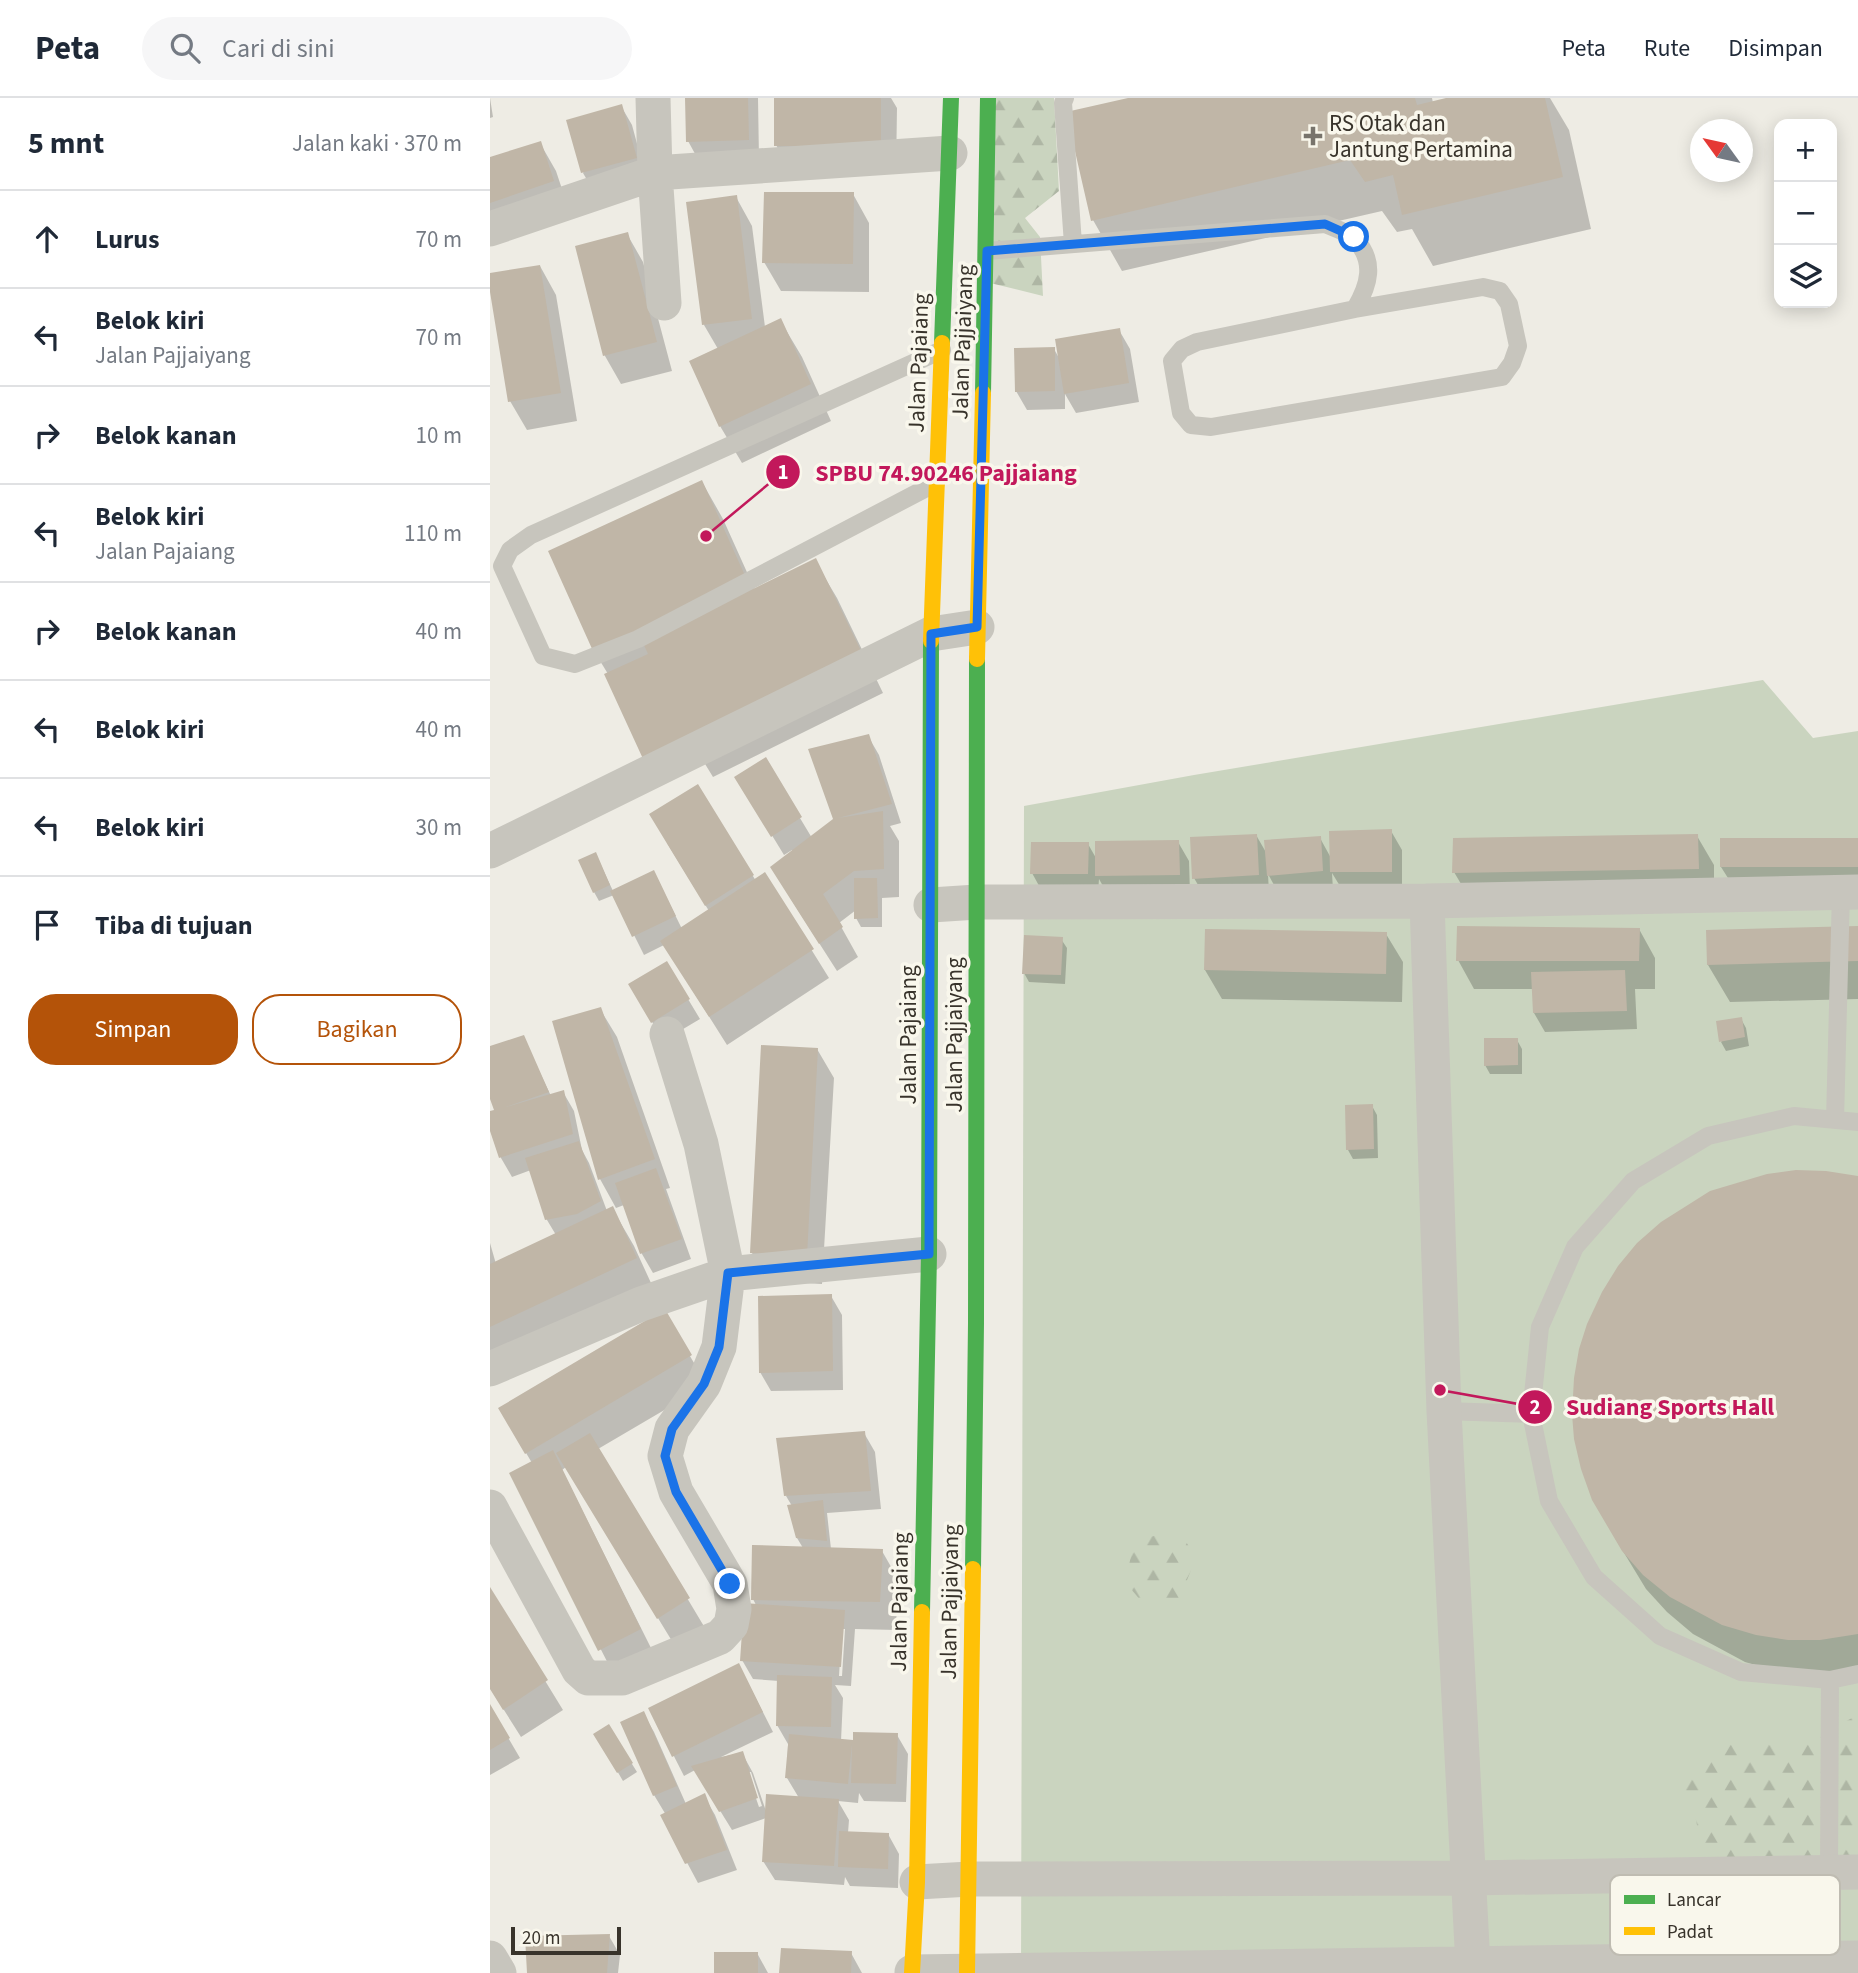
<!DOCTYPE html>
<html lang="id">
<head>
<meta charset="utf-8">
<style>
  :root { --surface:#fff; --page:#f6f6f7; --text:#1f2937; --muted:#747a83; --line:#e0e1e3; --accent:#b45309 }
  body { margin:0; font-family:"Source Sans 3",sans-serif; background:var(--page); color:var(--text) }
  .controls { position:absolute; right:21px; top:21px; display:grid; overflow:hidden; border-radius:14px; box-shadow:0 4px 18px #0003 }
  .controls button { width:63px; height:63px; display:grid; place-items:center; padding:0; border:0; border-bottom:2px solid var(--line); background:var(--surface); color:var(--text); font:35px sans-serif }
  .compass { position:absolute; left:1200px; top:21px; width:63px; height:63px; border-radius:50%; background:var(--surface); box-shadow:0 4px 18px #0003; rotate:303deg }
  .scale { position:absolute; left:21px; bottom:18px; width:110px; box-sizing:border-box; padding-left:7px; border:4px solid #38332b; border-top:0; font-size:19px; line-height:24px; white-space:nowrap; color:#38332b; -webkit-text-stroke:5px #f9f7ec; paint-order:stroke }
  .stop { position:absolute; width:21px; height:21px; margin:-16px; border:5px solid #1a73e8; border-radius:50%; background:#fff }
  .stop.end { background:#1a73e8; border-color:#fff; box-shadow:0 2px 7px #0008 }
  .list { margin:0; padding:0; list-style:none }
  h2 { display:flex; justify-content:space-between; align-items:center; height:91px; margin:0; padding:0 28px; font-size:30px }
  h2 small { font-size:23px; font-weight:400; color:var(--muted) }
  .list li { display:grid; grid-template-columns:46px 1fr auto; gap:21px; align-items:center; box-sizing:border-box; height:98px; padding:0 28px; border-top:2px solid var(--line) }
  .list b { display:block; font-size:26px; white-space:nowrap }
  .list p { margin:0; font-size:23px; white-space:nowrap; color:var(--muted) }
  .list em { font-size:23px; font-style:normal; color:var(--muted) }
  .actions { display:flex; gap:14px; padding:21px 28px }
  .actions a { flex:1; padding:16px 0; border:2px solid var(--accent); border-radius:28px; text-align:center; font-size:24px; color:var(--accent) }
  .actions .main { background:var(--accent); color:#fff }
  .icon { flex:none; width:38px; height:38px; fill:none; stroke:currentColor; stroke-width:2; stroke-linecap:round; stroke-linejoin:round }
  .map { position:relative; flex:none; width:1368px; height:1875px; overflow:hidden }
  header { display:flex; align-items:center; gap:42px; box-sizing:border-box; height:98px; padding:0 35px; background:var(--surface); border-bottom:2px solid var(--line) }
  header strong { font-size:33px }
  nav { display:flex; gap:38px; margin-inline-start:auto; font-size:24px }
  .search { width:490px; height:63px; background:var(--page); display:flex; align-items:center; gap:18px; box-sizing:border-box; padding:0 24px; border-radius:38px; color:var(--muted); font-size:26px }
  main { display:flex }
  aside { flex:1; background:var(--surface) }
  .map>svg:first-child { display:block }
  .green { fill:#cad4bf }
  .forest { fill:url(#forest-firs) }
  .shadow { fill:#0003; fill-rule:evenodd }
  .building { fill:#c0b6a7 }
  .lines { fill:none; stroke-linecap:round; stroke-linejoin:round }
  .lane { stroke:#c7c5bd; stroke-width:18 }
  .street { stroke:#c7c5bd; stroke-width:35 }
  .fast { stroke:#4caf50; stroke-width:16 }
  .slow { stroke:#ffc107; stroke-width:16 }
  .route { stroke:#1a73e8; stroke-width:9 }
  .poi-dot { fill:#78746c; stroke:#f9f7ec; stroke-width:2.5 }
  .labels { text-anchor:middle; stroke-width:7; stroke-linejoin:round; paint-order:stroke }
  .poi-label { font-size:23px; fill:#38332b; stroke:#f9f7ec; text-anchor:start }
  .street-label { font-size:23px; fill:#38332b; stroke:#f9f7ec }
  .key { fill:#f9f7ec; stroke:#bfbcb2; stroke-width:2 }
  .key-label { font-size:19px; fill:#38332b }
  .leader { fill:none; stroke:#c2185b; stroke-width:2.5 }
  .callout-dot { fill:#c2185b; stroke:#f9f7ec; stroke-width:2.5 }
  .mark-label { font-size:21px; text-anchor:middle; font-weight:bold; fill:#fff }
  .callout-label { font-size:24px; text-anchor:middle; font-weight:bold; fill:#c2185b; stroke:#f9f7ec; stroke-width:7; stroke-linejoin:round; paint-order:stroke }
</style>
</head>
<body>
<header>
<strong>Peta</strong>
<div class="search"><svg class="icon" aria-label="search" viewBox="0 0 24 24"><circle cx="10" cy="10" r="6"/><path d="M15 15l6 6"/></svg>Cari di sini</div>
<nav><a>Peta</a><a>Rute</a><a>Disimpan</a></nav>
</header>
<main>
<aside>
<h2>5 mnt<small>Jalan kaki · 370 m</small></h2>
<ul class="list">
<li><svg class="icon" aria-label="ahead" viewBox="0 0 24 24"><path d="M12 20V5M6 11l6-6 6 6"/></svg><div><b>Lurus</b></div><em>70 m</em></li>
<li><svg class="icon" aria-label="left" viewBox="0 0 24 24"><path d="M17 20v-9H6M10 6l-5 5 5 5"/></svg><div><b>Belok kiri</b><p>Jalan Pajjaiyang</p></div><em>70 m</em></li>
<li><svg class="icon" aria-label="right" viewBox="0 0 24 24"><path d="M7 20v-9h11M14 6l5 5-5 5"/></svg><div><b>Belok kanan</b></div><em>10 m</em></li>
<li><svg class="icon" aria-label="left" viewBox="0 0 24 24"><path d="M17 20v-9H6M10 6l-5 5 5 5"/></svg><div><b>Belok kiri</b><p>Jalan Pajaiang</p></div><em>110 m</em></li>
<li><svg class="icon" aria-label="right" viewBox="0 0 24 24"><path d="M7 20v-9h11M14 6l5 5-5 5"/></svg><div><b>Belok kanan</b></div><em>40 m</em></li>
<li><svg class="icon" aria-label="left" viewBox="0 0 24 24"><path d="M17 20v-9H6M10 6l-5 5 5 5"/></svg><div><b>Belok kiri</b></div><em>40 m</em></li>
<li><svg class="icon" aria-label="left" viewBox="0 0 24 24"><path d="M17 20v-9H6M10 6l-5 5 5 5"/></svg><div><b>Belok kiri</b></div><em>30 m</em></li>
<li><svg class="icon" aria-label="arrive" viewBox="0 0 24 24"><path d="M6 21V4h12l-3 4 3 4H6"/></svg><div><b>Tiba di tujuan</b></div></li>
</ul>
<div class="actions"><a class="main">Simpan</a><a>Bagikan</a></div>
</aside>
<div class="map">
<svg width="1368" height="1875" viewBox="0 0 1368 1875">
  <defs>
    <pattern id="forest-firs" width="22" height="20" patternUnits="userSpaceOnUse" patternTransform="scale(1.75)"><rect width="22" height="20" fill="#cad4bf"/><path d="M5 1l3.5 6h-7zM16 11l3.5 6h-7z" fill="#aeb6a4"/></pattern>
  </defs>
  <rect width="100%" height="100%" fill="#eeece4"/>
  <!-- green -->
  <path class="green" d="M1273,582L1323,640L1368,633V1875H531L534,708L704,677Z"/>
  <!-- forest -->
  <path class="forest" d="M498,0H564L569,93L535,120L550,139L553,198L496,184Z
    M690,1434L706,1460L688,1504H652L635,1484L645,1441Z
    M1368,1617V1765L1215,1768L1205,1717L1183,1683L1225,1647L1317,1643Z"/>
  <!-- shadow -->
  <path class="shadow" d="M0,0L3,19L0,20Z
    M197,0H268L269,61L209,63L198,43Z
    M286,0H401L407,10L406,76H302L286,47Z
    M646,0H942L943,5L964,0H1060L1079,32L1101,131L943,168L922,131L907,134L892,113L632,173L603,122Z
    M131,8L142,27L156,79L104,94L93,75Z
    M50,45L66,73L79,112L0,139V61Z
    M363,96L379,125V194L291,193L274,164Z
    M246,99L262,128L275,229L290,222L312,259L341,323L252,365L230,328L228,251L214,227Z
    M137,136L153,164L182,273L131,286L115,258L87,149Z
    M50,168L66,197L87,323L37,332L20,303L0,177Z
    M629,232L640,251L649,304L586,315L575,296V311L537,312L526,293L564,251L569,260Z
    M212,384L233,421L265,492L325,463L347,500L393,595L223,679L212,661L118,576L104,553Z
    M378,638L389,657L411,725L400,728L409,743V799L392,800V829H371L366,820V812L349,825L368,859L347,873L299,798L303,754L302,752L294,757L258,698L275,662L322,740L345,722Z
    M207,688L266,783L275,777L339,880L237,947L174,847L154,857L124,797L109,803L104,794L110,765L123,793L164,774L192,831L219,813L177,745Z
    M901,733L912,752V792L853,793L842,775L843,792L789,796L778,776L779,795L715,799L704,780L766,737L777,756L830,740L841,760Z
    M1207,738L1224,767V799L981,803L964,774Z
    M1232,742H1368V788H1243L1231,769Z
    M688,744L699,763L700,796L618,797L609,781L608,795H553L542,775L598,746L606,760Z
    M1368,830V901L1240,904L1218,867V834Z
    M1149,831L1165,860V891H1145L1147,931L1055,934L1044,915V891H984L968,862Z
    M896,836L913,864L912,904L732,901L715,872Z
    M571,841L577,850L575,886L539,884L534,875Z
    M177,866L210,921L173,943L141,887Z
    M110,911L127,939L180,1090L176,1091L201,1161L163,1175L152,1156L134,1107L126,1110L110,1081Z
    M1251,921L1256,930L1259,948L1236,953L1231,944Z
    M33,939L61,998L73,994L84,1013L92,1052L99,1065L117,1113L122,1110L144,1148L167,1198L0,1276V1145L6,1166L66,1137L57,1122L41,1072L22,1079L11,1060L0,1027V1015L6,1013L0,996V949Z
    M1027,942L1032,951V976H1000L995,967Z
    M327,951L344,980L332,1186L278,1183L262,1155Z
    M882,1008L887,1017L888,1060L863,1061L858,1052Z
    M1365,1079L1368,1080V1577L1289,1574L1255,1564L1203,1536L1177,1514L1156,1491L1125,1440Z
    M341,1198L352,1217L353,1292L281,1293L270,1274Z
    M174,1214L217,1287L108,1351L215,1530L185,1548L76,1369L72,1372L166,1560L126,1581L21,1376L42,1365L10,1311Z
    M374,1335L385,1354L391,1411L337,1415L341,1451L392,1453L408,1481L406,1532L365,1531L361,1588L345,1587L353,1600L351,1643L364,1644L407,1637L418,1656L416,1704L374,1703L369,1695L368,1705L348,1703L359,1722L358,1735L398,1736L409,1756L408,1790L360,1788L355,1779L354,1787L285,1782L273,1763L276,1720L242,1732L205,1672L194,1678L160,1611L249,1567L283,1634L231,1659L252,1655L263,1675L277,1716L309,1700L297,1680L298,1646L287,1627L289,1583L263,1581L252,1562L266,1507L263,1501L313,1450L307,1440L302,1408L296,1398ZM352,1531H355L352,1578H349ZM257,1674H261L272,1708L269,1709Z
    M0,1493L73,1612L31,1639L0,1590Z
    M0,1609L30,1660L0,1677Z
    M153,1615L164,1634L196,1706L214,1698L225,1717L247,1772L208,1785L172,1718L176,1717L164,1697L132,1625Z
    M119,1629L147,1674L133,1683L106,1637Z
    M119,1838L130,1857L128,1875H39Z
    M267,1855L278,1875H225Z
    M361,1855L372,1875H291Z"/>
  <!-- building -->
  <path class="building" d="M195,0H258L259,42L196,44Z
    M284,0H391V48H284Z
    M638,0H925L927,7L956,0H1055L1073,79L912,117L903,77L875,84L860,62L601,123L576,14Z
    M132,6L147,60L91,75L76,22Z
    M51,43L64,83L0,105V59Z
    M274,94H364L363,166L272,165Z
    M247,97L262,221L212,227L196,104Z
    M138,134L167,244L113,258L85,148Z
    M50,167L71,295L18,304L0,194V175Z
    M291,220L321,286L229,329L199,263Z
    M630,230L639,285L574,296L565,241Z
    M565,249V293L525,294L524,250Z
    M212,382L257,482L103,553L58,453Z
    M326,460L373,557L154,663L114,576L158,556L153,545Z
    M379,636L402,706L348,720L393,713L394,771L364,773L333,796L353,829L329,846L280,769L343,721L318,651Z
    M276,659L312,719L281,739L244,679Z
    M208,686L264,777L215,808L159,716Z
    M902,731V774H840L839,733Z
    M767,736L769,777L702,781L700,739Z
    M1208,736L1209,771L962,775L963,740Z
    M831,738L833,773L777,778L774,742Z
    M1230,740H1368V769H1230Z
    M689,742L690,777L605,778V743Z
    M541,744H599L598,776H540Z
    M106,754L120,787L103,795L88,762Z
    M164,772L186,818L142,839L120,793Z
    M275,774L324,851L219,919L170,843Z
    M364,780H387L388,820L364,821Z
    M967,828L1150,830L1149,863H966Z
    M1368,828V863L1217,867L1216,832Z
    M715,831L897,834L896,876L714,872Z
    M534,837L573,839L571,877L532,876Z
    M177,863L200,901L161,925L138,886Z
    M1135,872L1137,913L1043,915L1041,874Z
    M111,909L165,1061L108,1082L62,923Z
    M1252,919L1255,939L1229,944L1226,923Z
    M34,937L59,994L16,1009L74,992L83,1036L9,1060L0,1033V1013L4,1012L0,1001V948Z
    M994,940H1028V967L994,968Z
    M271,947L328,950L317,1158L260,1155Z
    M883,1006L884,1051L856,1052L855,1007Z
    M89,1043L111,1103L87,1116L55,1122L35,1060Z
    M166,1070L192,1141L150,1156L125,1085Z
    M1306,1072L1336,1073L1368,1078V1536L1330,1542H1298L1266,1537L1232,1527L1180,1499L1153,1477L1132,1453L1102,1402L1091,1371L1084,1341L1082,1316L1084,1280L1089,1251L1097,1226L1112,1194L1128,1168L1147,1145L1171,1124L1220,1093L1277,1076Z
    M123,1108L147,1160L0,1229V1166Z
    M342,1196L343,1273L269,1275L268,1198Z
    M175,1211L202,1257L35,1356L8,1310Z
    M375,1333L381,1393L294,1398L286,1340Z
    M100,1335L200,1500L167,1521L66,1355Z
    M63,1352L151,1531L108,1553L19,1375Z
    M333,1402L337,1443L306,1440L297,1407Z
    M262,1447L393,1451L390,1504L261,1502Z
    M0,1489L58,1582L13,1612L0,1591Z
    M254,1505L355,1512L351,1569L250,1563Z
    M249,1565L273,1614L182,1659L158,1610Z
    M287,1577L342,1579L341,1629L286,1628Z
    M0,1606L20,1640L0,1652Z
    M154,1613L187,1688L163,1698L130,1624Z
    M119,1626L143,1665L127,1675L103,1636Z
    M363,1634L408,1635L406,1686L361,1685L362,1646L358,1686L295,1680L299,1636L363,1642Z
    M253,1653L268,1700L229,1714L201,1668Z
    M215,1695L237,1752L195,1766L170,1717Z
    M276,1696L349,1701L344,1768L272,1764Z
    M349,1733L399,1735L398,1771L348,1769Z
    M120,1836L117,1875H37L35,1838Z
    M291,1850L362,1853L361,1875H289Z
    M224,1854H268V1875H224Z"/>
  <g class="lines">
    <!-- lane -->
    <path class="lane" d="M575,0L573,5L583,146
      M497,153L835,126C844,130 858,134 865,141C886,164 879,187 865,211L707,244L692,251L682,263L691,315L701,327L721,329L1012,279L1022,265L1028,248L1019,206L1010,193L993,189L865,211
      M446,385L148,541L85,566L53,558L12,468L20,452L41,437L452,252
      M1345,1022L1351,794
      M1368,1024L1304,1018L1218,1038L1143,1083L1085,1149L1050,1229L1041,1316L1059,1403L1104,1479L1170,1538L1251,1574L1340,1582L1368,1576
      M954,1313L1041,1316
      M1339,1775L1340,1582"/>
    <!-- street -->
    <path class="street" d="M163,0L165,75L174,205
      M0,131L165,75L460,55
      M0,753L441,536L487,529
      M937,803L954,1313L983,1868
      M441,807L487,804L937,803L1368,794
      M0,1271L151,1206L238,1176L439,1156
      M0,1409L89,1572L98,1580H132L230,1539L241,1527L244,1511L240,1486L186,1394L175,1358L182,1331L214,1286L229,1249L238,1176L211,1046L177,936
      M427,1784L480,1781L978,1780L1368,1774
      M0,1860L9,1875
      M422,1874L1368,1860"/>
    <!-- fast -->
    <path class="fast" d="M452,245L461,0
      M493,295L498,0
      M483,1471L486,1225L487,561
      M432,1514L439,1156L441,543"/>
    <!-- slow -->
    <path class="slow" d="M441,543L452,245
      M487,561L493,295
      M422,1875L427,1784L432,1514
      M477,1875L483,1471"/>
  </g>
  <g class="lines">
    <!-- route -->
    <path class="route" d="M240,1486L186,1394L175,1358L182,1331L214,1286L229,1249L238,1175L439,1156L441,536L487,529L497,153L835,126L864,139"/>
  </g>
  <!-- markers -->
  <path class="poi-dot" d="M819.5 27.5h7v7h7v7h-7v7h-7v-7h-7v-7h7z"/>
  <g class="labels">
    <!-- poi labels -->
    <g class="poi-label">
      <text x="839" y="33">RS Otak dan<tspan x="839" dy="26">Jantung Pertamina</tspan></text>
    </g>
    <!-- street labels -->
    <g class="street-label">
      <text transform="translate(472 244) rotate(-88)" y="8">Jalan Pajjaiyang</text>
      <text transform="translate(428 265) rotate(-88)" y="8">Jalan Pajaiang</text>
      <text transform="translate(418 937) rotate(-90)" y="8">Jalan Pajaiang</text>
      <text transform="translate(464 937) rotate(-90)" y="8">Jalan Pajjaiyang</text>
      <text transform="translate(409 1504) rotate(-89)" y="8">Jalan Pajaiang</text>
      <text transform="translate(459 1504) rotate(-89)" y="8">Jalan Pajjaiyang</text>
    </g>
  </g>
  <!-- legend -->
  <rect x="1120" y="1777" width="230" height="80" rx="10" class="key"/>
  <rect x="1134" y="1797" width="31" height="9" fill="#4caf50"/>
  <rect x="1134" y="1829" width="31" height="8" fill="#ffc107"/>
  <g class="key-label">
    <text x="1177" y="1808">Lancar</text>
    <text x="1177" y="1840">Padat</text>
  </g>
  <!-- callouts -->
  <path class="leader" d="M216 438L293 374M950 1292L1045 1309"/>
  <g class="callout-dot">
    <circle cx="216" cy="438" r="7"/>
    <circle cx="950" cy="1292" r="7"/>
    <circle cx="293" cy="374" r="18"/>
    <circle cx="1045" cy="1309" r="18"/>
  </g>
  <g class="mark-label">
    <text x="293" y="381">1</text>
    <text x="1045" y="1316">2</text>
  </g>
  <g class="callout-label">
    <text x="456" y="383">SPBU 74.90246 Pajjaiang</text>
    <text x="1180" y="1317">Sudiang Sports Hall</text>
  </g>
</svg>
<div class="controls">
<button>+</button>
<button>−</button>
<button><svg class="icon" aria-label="layers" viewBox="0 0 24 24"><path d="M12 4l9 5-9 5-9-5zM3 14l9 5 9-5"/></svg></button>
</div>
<svg class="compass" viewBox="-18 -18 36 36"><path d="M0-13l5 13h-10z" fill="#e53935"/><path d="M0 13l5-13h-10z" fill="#747a83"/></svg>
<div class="scale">20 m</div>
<div class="stop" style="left:864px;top:139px"></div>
<div class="stop end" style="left:240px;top:1486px"></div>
</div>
</main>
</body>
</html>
